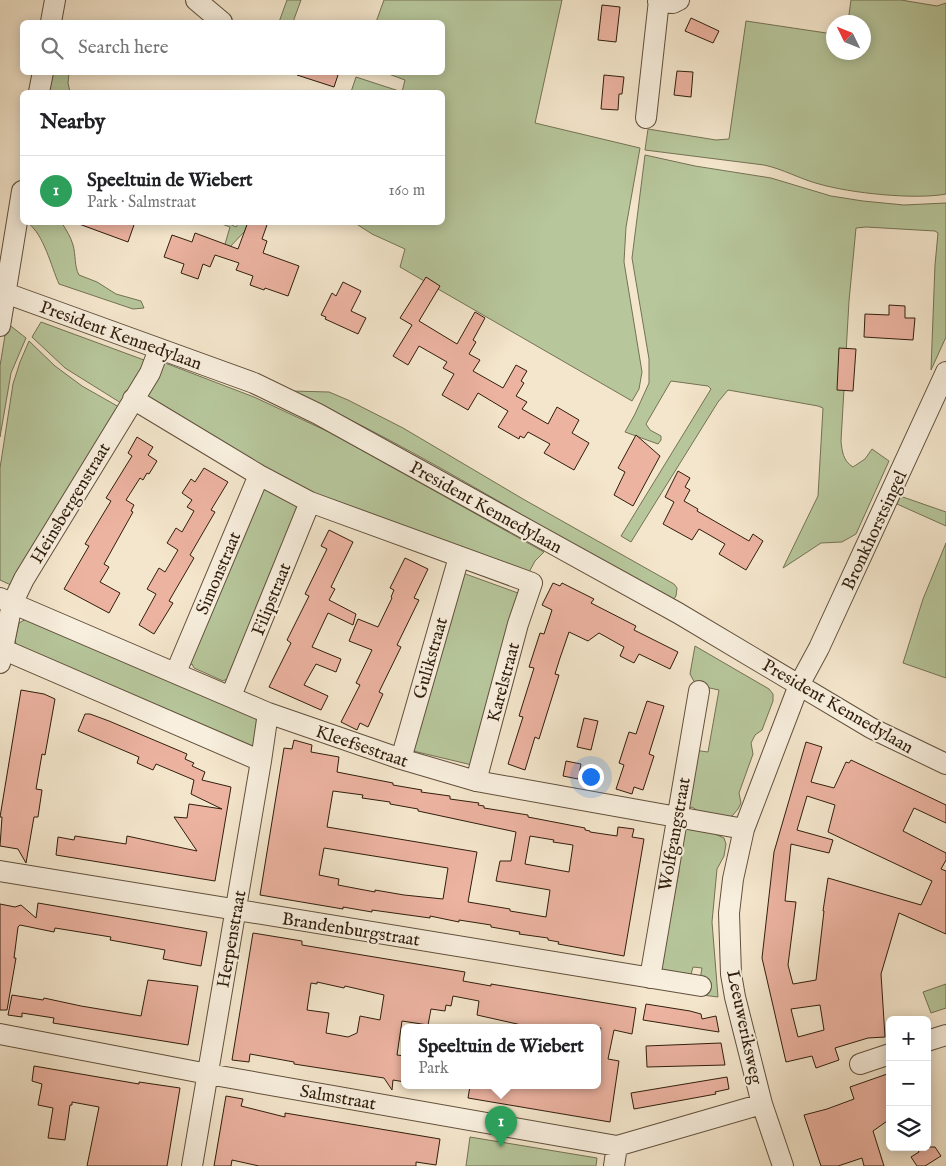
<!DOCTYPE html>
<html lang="en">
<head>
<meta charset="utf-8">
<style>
  :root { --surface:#fff; --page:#f6f6f6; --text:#202124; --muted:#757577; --line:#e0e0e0; --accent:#8f2418 }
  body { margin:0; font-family:"IM FELL English",serif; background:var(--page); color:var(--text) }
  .controls { position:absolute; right:15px; bottom:15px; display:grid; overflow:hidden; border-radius:8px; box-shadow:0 2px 12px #0003 }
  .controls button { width:45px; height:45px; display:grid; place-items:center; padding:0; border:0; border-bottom:1px solid var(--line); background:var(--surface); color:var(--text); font:25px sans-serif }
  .compass { position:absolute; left:826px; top:15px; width:45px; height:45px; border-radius:50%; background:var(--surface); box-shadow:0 2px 12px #0003; rotate:313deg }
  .you { position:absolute; left:590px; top:776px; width:18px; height:18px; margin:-12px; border:4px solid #fff; border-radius:50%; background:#1a73e8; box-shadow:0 0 0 8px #1a73e833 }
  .badge { display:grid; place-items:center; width:32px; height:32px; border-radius:50%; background:var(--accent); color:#fff; font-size:16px; font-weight:700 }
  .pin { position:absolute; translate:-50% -41px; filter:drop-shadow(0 1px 2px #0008) }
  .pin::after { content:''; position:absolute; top:26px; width:18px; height:15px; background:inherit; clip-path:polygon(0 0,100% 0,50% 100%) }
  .popup { position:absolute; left:401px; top:1024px; width:200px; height:65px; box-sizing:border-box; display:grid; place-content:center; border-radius:8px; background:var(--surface); filter:drop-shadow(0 1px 4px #0005); font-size:16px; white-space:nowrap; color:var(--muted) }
  .popup b { font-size:19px; color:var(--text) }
  .popup::after { content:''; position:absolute; left:50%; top:100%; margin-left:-10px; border:10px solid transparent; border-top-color:var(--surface) }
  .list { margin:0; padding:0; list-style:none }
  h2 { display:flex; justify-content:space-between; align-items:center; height:65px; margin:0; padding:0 20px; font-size:21px }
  h2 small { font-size:16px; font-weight:400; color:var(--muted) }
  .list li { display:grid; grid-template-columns:32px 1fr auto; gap:15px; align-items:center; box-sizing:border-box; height:70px; padding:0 20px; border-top:1px solid var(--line) }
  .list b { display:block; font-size:19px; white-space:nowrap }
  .list p { margin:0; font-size:16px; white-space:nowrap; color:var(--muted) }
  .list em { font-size:16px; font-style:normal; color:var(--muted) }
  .icon { flex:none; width:28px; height:28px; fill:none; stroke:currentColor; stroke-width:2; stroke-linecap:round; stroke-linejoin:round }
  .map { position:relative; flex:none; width:946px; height:1166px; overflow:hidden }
  .search { position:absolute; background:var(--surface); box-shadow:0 2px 12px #0003; left:20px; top:20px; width:425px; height:55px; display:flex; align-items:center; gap:12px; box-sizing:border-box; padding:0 18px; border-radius:8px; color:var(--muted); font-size:19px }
  .panel { position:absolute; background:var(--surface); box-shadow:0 2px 12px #0003; left:20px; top:90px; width:425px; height:135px; border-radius:8px }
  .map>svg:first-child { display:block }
  .green { fill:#b7c69b; stroke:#747254 }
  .building { fill:#ecb3a1; stroke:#301e0c; fill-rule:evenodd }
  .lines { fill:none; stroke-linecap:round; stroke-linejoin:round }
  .minor-casing { stroke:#61503c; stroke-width:22 }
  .minor { stroke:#f8efde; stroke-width:20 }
  .labels { text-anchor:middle; stroke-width:4; stroke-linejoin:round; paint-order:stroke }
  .street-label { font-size:18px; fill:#301e0c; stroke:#f8efde }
</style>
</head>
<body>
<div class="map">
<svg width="946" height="1166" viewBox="0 0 946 1166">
  <rect width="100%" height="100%" fill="#f4e6cc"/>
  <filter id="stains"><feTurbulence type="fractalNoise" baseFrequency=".004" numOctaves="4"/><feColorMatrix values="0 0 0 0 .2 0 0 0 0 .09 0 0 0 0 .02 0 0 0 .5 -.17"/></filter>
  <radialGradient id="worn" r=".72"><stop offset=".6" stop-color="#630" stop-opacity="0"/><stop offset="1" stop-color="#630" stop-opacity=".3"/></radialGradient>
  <!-- green -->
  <path class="green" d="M287,0H301L293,22H279Z
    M384,0H562L535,123L640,148L626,227L624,262L642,372L639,389L632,401L400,267L405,249L372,234L355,223L442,222V92H351L356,77L402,92L405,80L386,73L442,72V22H376Z
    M851,0H901L937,6L946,3V194C915,200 850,193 819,184C800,179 783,169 764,165L645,150L648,129L716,140L729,139L746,21L833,34L834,52H864V22H848Z
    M47,73H69L68,83L70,92H44Z
    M645,155L695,166L771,178L831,196L863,201L904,205L946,203V337L931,370L935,265L938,233L935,231L866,227L856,228L849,301L841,441C842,451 843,461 853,467L865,459L872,449L889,461L856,534L842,542L821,543L783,568L818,496L823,408L818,406L728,390L718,402L631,542L621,536L711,389L708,386L671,381L646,424L650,430L661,436V440L658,444L625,432L635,414L649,383V359L632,258Z
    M28,223H62C66,230 71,237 73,245C76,255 74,266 79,275L97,282L116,294L141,301L144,308L133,309L59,284C51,266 44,235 28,223Z
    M219,223H228L236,227L239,223H248L245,231L228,249L225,244L230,227Z
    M41,322L144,360V366L121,403L65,368L32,337Z
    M7,323L26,338L11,373L0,437V366Z
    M29,341L55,366L82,386L119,407L13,586L0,580V468L13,384L20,362Z
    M165,363L254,397L331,433L544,552L535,561L527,576L325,504L144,400L160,369Z
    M292,391L329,392L348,400L403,428L523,499L674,584L677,588L676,596L671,603C547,530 423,453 292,391Z
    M261,489H266L298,506L229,682L227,679L223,681L194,668L192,664L188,666Z
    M900,496L946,512V526L897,504Z
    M946,543V678L903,663L923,599Z
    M460,572L518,593L472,765L409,750Z
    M26,619L259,718L257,743L251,747L16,644L15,640L19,623Z
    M695,646L769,689L773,694V701L762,730L755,735L751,743L753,754L739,793L741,803L738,809L732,816L728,817L698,811L692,807L689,808L694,750L708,752L719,690L696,685L690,674Z
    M686,828L715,831V834L724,838L726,844L724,856L717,869L712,922L718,997L702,995L700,979L702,968L693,967L690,978L663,970L661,967L679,871L678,867L680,835Z
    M946,984V1008L931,1013L923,992Z
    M470,1137L597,1158L596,1166H466Z"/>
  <!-- building -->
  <path class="building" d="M602,5L620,7L616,42L598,40Z
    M691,18L719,31L713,43L685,31Z
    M677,71L693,72L691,97L674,95Z
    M298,72H339L334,87L297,75Z
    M604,75L624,77L622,94H619L618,110L601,109Z
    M79,222H135L128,242L79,224Z
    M248,222H268L262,239L267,241L263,253L299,266L288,296L265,288L264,290L250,285L253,276L236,270L239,263L215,255L210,267L203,264L198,279L181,273L184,264L164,257L172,235L192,242L195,233L238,249Z
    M426,277L440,286L419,321L457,344L475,312L485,318L473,340L476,342L469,354L480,360L473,371L503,388L516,365L527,371L521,381L524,383L516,396L527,402L522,409L548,424L557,407L579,420L572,433L589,443L574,470L544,453L550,444L528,432L524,438L520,436L519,439L498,427L508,411L478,393L468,410L442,395L454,374L443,368L447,362L419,346L408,365L393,356L412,325L400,318Z
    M343,282L361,291L351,311L366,318L358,334L325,319L326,317L321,315L332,293L336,296Z
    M889,305L905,306V318H915L913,340L864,337L865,314L889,315Z
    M839,348L856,349L853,391L837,390Z
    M636,435L660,456L633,506L614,495L625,472L618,468Z
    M137,437L153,447L148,455L157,461L149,474L147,473L143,480L140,478L126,500L134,505L131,511L133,512L104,564L109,567L100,582L120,593L109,613L64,589L89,546L85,544L111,501L106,498L132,456L128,453Z
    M204,468L228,482L211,510L215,512L190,555L194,558L169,601L173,603L154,634L139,625L156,594L147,589L159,568L165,572L178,550L167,543L176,528L182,532L194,511L187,507L192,500L182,493L191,479L195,482Z
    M678,471L690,478L685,487L690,490L684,501L698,509L697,511L749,541L753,534L763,541L746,570L719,554L725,544L699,529L692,540L663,524L674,502L665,497Z
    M329,530L353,542L331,587L335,589L329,600L356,614L353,625L328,613L312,647L341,659L336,672L316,664L304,685L328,696L321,710L269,687L291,643L287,640L309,596L305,594L327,549L321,546Z
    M405,558L428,569L414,598L419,600L397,645L401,647L379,692L383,694L368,727L360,723L357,730L341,722L360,685L356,683L372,650L349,641L358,619L378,627L392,598L391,597L394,590L390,588Z
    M553,583L560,586L562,583L594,599L591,603L636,626L634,630L678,652L670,669L639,654L634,663L620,656L624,647L599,633L588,641L569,632L560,658L555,674L559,675L539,739L535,737L525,770L508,764L523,717L519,716L534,668L529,667L540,633L544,634L552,610L542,605Z
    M21,690L44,694L55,699L45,755L42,754L36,789L42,790L38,817H34L26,863L18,849L0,846L2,817H0Z
    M647,701L664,706L649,754L654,756L643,790L634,787L632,794L616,789L624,765L619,763L629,732L636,734Z
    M85,714H90L109,721L187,754L185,759L194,763L192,766L205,772L202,780L231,787L215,881L56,855L58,837L74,840L75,836L126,844L127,836L197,851L174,817L187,818L189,804L222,809L191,794L194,780L156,764L153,770L137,763L139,757L78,731Z
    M584,718L598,721L591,750L577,747Z
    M294,740L312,745L311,752L339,757L337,772L393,783V785L422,790L421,792L450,796V799L479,803L478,805L484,806V808L528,815V817L585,828V830L590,831V832L617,836L618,827L634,829L632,837L644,839L624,956L558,944L559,942L548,940V938L519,934L520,932L491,927V925L459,920V922L430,916V918L372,910V912L343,907V909L260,895L284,748L292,749ZM333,791L363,795L362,798L390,802V804L418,809V811L516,832L511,861H500L496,881L550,890L546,917L510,911V909L468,902L477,852L327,827ZM530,836L554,840L553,842L573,845L569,872L525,864ZM324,848L448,868L443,899L404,895L375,890V892L338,885L339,879L319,875Z
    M806,742L822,747L811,782L834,788L846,762L849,763L851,760L946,805V823L914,808L903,831L946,853V860L941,869L946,871V934L899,913L881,974L885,1037L868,1038L835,1048L839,1060L816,1068L812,1056L786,1062L762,958L774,852ZM807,796L835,805L828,832L932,881L921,905L828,878L823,911H824L816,980L793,984L788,965L796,902L785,901L791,844L829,853L833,840L797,830ZM820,1005L824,1030L798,1037L791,1009Z
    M566,761L581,764L578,779L563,776Z
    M38,903L207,932L201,966L163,959L165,950L110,940L111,937L55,928L54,932L20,925L18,927L14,958H16L7,1010H0V904L15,907L21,905L36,918Z
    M253,933L302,941V945L465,972L463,981L491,986V984L636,1008L632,1034L614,1030L608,1059L619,1061L610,1122L468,1098L470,1086H597V1052L601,1028H545L526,1026L477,1015L479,1001L453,996L451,1006L446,1005L445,1011L431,1009L428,1025L402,1021L397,1055L405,1056V1082L393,1080L392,1090L384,1078L294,1064V1062L250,1054L249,1062L232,1060ZM317,982L344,988L345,986L384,995L380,1020L360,1016L357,1033L348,1037L326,1033L329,1013L307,1010L311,983L317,984Z
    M148,980L198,986L188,1045L53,1023L54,1018L22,1013V1017L8,1015L12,995L43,1000L44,998L81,1006L141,1016Z
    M646,1004L690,1011L701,1014L702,1019L716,1016L719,1032L643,1020Z
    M721,1043L725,1065L647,1067L646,1046Z
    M34,1066L139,1084V1082L180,1088L167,1166H87L99,1107L72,1102V1105H70L65,1140L48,1138L53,1108L38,1105L42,1084L32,1081Z
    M890,1073V1119L873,1131L884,1166H864L862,1158L838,1166H821L804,1115L827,1109L854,1099L850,1087Z
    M727,1077L729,1089L715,1092L716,1094L634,1109L631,1093Z
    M226,1096L243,1099L241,1106L285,1117V1113L440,1139L436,1165L416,1162V1166H259L232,1160L231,1166H214Z
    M916,1147H935L941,1156L925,1166H917L911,1157L919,1152Z"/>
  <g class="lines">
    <defs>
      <path id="minor" d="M196,0L222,22
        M658,2L673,3L679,0
        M51,22L55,0
        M39,92L43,72
        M646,118L659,0
        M0,291L254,383L318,414L678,613L871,728L946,764
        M0,326L22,191
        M133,399L259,475L310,502L532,583L518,624L476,781
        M0,598L268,713L401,759L476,781L744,829
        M2,649L261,761
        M0,663L12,604L24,579L150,373L159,349
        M176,672L259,475
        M231,696L310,502
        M401,759L459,557
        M0,871L701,986
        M650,978L699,691
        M0,1034L208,1074L617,1146L762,1104
        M927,1041L946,1035
        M860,1064L890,1054
        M192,1166L261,761L268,713
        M614,1166L617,1146
        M783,1166L762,1104L735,997L731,974L729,913L733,879L744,829L799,685L819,648L946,372"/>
    </defs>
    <!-- minor casing -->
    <use href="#minor" class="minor-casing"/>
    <!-- minor -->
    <use href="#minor" class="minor"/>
  </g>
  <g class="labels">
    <!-- street labels -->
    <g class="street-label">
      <text transform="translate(121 335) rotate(20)" y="6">President Kennedylaan</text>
      <text transform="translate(70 503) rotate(-59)" y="6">Heinsbergenstraat</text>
      <text transform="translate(486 507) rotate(29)" y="6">President Kennedylaan</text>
      <text transform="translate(874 530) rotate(-65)" y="6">Bronkhorstsingel</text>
      <text transform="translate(218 573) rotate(-67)" y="6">Simonstraat</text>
      <text transform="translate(271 599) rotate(-68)" y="6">Filipstraat</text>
      <text transform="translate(430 658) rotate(-74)" y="6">Gulikstraat</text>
      <text transform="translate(503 682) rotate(-75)" y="6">Karelstraat</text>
      <text transform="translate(838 706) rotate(30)" y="6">President Kennedylaan</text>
      <text transform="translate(362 746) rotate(19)" y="6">Kleefsestraat</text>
      <text transform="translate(674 834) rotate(-80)" y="6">Wolfgangstraat</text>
      <text transform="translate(351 929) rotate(9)" y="6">Brandenburgstraat</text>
      <text transform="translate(231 939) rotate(-80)" y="6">Herpenstraat</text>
      <text transform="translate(745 1027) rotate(78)" y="6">Leeuweriksweg</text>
      <text transform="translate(338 1097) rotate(10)" y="6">Salmstraat</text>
    </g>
  </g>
  <rect width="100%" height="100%" filter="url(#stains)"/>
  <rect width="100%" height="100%" fill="url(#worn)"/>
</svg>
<div class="controls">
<button>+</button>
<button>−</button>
<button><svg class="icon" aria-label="layers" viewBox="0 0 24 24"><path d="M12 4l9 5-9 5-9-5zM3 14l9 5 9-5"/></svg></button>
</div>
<svg class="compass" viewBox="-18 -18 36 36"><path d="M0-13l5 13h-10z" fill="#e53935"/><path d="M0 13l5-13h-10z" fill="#757577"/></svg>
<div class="you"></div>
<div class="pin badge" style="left:501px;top:1147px;background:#2e9e5b">1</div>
<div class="popup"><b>Speeltuin de Wiebert</b>Park</div>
<div class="search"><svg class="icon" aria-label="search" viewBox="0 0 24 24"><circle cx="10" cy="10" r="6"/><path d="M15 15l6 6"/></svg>Search here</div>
<section class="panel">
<h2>Nearby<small></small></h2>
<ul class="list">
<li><span class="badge" style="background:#2e9e5b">1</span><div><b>Speeltuin de Wiebert</b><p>Park · Salmstraat</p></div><em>160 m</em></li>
</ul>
</section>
</div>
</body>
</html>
